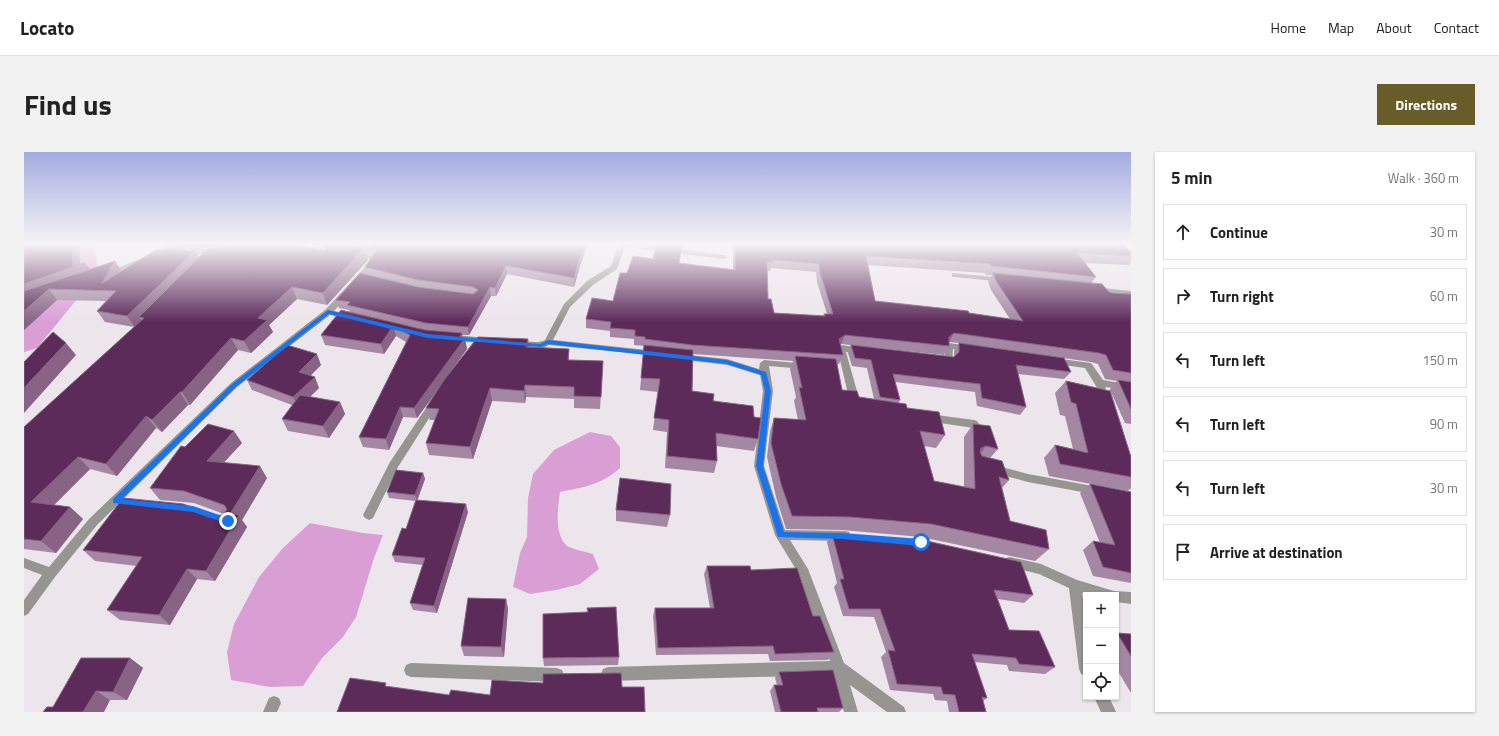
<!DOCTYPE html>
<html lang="en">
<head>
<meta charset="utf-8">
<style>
  :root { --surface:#fff; --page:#f2f2f2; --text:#222; --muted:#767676; --line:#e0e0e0; --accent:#685c28 }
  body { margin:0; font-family:"Titillium Web",sans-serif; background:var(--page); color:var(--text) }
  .controls { position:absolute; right:12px; bottom:12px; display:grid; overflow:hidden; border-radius:0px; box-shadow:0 1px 3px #0004 }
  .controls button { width:36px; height:36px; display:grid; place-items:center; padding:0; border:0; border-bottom:1px solid var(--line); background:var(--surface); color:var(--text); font:20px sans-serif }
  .stop { position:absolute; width:12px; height:12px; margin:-9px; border:3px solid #1a73e8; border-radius:50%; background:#fff }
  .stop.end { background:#1a73e8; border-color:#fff; box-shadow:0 1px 4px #0008 }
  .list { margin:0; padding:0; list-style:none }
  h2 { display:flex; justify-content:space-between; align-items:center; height:52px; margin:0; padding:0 16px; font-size:17px }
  h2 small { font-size:13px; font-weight:400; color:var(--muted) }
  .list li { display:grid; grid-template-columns:26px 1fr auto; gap:12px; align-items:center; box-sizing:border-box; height:56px; margin:0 8px 8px; padding:0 8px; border:1px solid var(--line); border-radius:0px }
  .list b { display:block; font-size:15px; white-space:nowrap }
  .list em { font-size:13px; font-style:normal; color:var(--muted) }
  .icon { flex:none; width:22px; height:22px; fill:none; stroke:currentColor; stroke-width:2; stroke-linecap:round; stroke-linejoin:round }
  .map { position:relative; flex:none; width:1107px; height:560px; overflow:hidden; border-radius:0px }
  header { display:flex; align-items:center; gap:24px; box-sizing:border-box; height:56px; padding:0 20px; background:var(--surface); border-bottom:1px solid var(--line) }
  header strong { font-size:19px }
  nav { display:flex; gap:22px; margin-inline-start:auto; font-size:14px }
  .intro { display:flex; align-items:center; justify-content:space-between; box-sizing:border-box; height:96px; padding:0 24px }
  h1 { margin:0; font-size:28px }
  .button { padding:10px 18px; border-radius:0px; background:var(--accent); color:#fff; font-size:14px; font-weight:700 }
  main { display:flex; gap:24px; padding:0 24px }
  aside { flex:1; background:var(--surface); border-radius:0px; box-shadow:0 1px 3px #0004 }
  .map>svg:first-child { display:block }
  .water { fill:#d99fd5 }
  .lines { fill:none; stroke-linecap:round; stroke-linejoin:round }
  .canal { fill:#d99fd5; fill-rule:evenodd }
  .river { fill:#d99fd5; fill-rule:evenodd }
  .minor { fill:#969591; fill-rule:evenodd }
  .wall { fill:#a488a3; fill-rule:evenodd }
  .shaded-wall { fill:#886386 }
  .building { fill:#5c2b5a; stroke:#886386; fill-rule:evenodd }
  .route { fill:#1a73e8 }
</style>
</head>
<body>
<header>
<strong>Locato</strong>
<nav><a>Home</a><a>Map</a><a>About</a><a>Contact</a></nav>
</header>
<div class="intro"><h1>Find us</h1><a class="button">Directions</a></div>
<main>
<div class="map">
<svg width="1107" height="560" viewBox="0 0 1107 560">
  <rect width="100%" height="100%" fill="#ede5ec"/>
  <!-- water -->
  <path class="water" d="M566,280L587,284L596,295V316C577,333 560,335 536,340C534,355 530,381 542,393C546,397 563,400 569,402L575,417L556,432L532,438L506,442L489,435L496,401L503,385L504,346L509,322L530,298Z
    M286,371L339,381L359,383L350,406L332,465L319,485L298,506L279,534L246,535L207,528L203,500L210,472L235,425L258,397Z"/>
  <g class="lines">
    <!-- canal -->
    <path class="canal" d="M55,92H73L70,97L74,117L72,121L65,123L58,121L56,117L52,97Z"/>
    <!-- river -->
    <path class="river" d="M41,131L53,134L58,141L13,196L0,200V165L29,134Z"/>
    <!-- minor -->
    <path class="minor" d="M148,92H157L129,108L86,124H80L79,122L123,104Z
      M595,92H614L700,103L704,105L700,107L601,95L593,117L569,133L546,155L529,188L633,199L637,202L636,204L525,193L517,197L487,193L486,191C493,184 510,194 521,188L540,152L563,129L587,114Z
      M297,94L314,96L318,98L314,100L297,98L280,100L276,98L280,96Z
      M327,98H333L354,106L346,119L310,159L330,163L331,165L330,167L327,168L306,163L213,235L73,373L31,425L4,462L0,464V448L18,423L0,416V406L25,415L65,367L207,231L301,158L340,116L346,107L327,102Z
      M928,121L980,126L984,128L980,130L931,125H928Z
      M1068,135L1107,139V143L1071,139H1068Z
      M429,183L465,186L469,189L465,192L426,188L425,186Z
      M925,191L946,194L950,197L946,200L929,197L928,210L914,209L913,207L914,205L921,204V194Z
      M817,193L839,196L843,199L839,202L822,200L836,250L831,253L826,250L813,196Z
      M656,202L703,207L735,217L736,211L740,208L784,212L786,214L781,217L745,214L749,239L740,314L761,378L821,379L825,380L827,384L825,388L821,389L766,388L784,417L820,511L880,555L882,560H863L826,533L834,560H820L810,523L584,529L579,527L577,522L579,517L584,515L806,509L773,419L751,383L730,314L739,239L736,223L703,213L653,207L652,205L653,203Z
      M1029,206L1067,211L1079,228L1107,233V239L1082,235L1081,239H1075L1061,216L1026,211L1025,209Z
      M411,246L416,249L374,315L349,366L345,368L341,366L339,363L366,310L408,247Z
      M905,262L950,268L953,269L955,272L953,275L950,276L902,269L900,266L902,263Z
      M970,313L1004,322L1074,335L1078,336L1079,339L1078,342L1074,343L1004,330L966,320L965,317L966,314Z
      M986,405L1017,412L1053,428L1090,439L1107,440V452L1092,450V443H1066L1058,441L1062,468V524L1057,522L1055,517L1045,436L1015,422L982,414L980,410L982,406Z
      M387,511L533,516L538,518L540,523L538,528L533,530L387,525L382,523L380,518L382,513Z
      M250,544L255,546L257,551L253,560H239L245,546Z
      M1070,545H1085L1092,560H1077Z"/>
  </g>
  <!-- wall -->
  <path class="wall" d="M0,92H55L56,112L61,111L66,117L91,109L97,119L149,97L146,93L147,92H266L301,98L302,92H564L556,114L550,135L483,122L472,144H467L445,183H438L443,197L424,223L504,187L505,195L545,197V208L579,209L576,257L550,256V247L502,245L501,251L468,249L449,307L405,303L402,291L411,268H406L402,256L417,234L393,266L379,265L365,298L339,295L335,285L382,190L372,184L360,202L301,193L297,183L326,160L325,158L315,156L312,148L344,123L341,115L349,103L341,101L344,108L303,153L273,147L245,173L249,180L227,201L214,198L166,253H164L138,280L132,276L93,324L66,317L30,353L46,355L59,367L32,401L0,397V275L110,175L81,170L73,159L82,149L33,148L0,178ZM173,102H178L175,105Z
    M709,92H1100L1107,100V110L1105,113L1061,111L1072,125L1067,131L1085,140L1088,141L1107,142V272L1101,271L1087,240L1107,305V336L1104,339L1025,324L1020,306L1031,293L1049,297L1041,264L1036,263L1031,241L1042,229L1086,239V237L1093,229L1081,227L1074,212L1067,210L948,193L1047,220L1040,227L994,222L1002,255L996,263L953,254L951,240L871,230L876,248L874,251L883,256L921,283L912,296L900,294L910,329L940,335V285L949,272L974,297L966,306L985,328L978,336L986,369L1025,397L1011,409L897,385L818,378L762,377L752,345L743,305L746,279L750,266L774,268L770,249L772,245L766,217L769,209L669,202L668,239L730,265L734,287L730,299L692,294L693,309L690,321L641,316L643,280L629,278L634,240L616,238L620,194L610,193V187L586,185V179L562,176V167L589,149L603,121L655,112L709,117ZM844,113L961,121L962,123H968L964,130L967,138L986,167L851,149ZM747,116L792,120L793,130L803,162H800L799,164L750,161L744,147L743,119H746ZM925,190L935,191L930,199V205L827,193L824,201L828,214L843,216L850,247L835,245L818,238L813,212H815L819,203L816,192H817L920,203L925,194Z
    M297,213L286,224L295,236L286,245L316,250L321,262L305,286L264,279L258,267L268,253L228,238L223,228Z
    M218,291L200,310L243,326L218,368L223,375L191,429L173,427L146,473L96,468L83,458L113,414L71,409L59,398L195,364L200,362L170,351L136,348L126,336L161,295Z
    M399,321L401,327L393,348L444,360L413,461L389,458L386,451L399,413L371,410L368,403L382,377L391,349L365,346L363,340Z
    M1066,332L1107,340V431L1069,424L1059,398L1069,389L1076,391L1056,341Z
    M592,358L646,363L643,375L592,369Z
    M808,382L1009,443L1000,451L974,447L985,478L1031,515L1021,522L985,519L983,513L950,510L963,546L959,549L962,560H925L923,549L911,548L909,542L866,538L857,505L862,500L850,465L819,464L810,435L813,431L803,390Z
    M683,414L727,418L789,464L810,500L804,508L746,509L744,502L632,503L629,464L631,456H686L680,422Z
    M482,447L484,457L480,505L440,504L437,494Z
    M1092,481L1107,482V541L1092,516Z
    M595,505L594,513L520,514L519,506Z
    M106,506L119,516L103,548H86L29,555Z
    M755,520L819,556L815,560H751L746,539L750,533H753L751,526Z"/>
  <!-- shaded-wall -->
  <path class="shaded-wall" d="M48,92H55L56,113L61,111L69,121L0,145V132L49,114Z
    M561,92H564L556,114L550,135V126L556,106Z
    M340,96L344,108L303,153L299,141Z
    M171,99L177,109L115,165L117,168L111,175L103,164Z
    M91,109L98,120L78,131Z
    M482,114L483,122L472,144L471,136Z
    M268,135L273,147L245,173L249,180L227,201L220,189L234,166Z
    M466,135L467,144L445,183L444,175Z
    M25,137L33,148L0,178V159Z
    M369,174L372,184L360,202L357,192Z
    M438,181L439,188L441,186L443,197L393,266L390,256Z
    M930,181L925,190L920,194L925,185Z
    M821,183L817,192L812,196L815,187Z
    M207,186L214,198L166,253L158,240Z
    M504,187L505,200L502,195Z
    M42,191L52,203L0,261V236Z
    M293,202L297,213L280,230L275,220Z
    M291,225L295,236L275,255L269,245Z
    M501,233L502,245L501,251L500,239Z
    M466,236L468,249L449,307L446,295Z
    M156,240L164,253L138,280L128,268Z
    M316,250L321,262L305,286L299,274Z
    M376,255L379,265L365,298L362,287Z
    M122,264L132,276L93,324L82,312Z
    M210,279L218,291L191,320L183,309Z
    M962,294L952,308L957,296Z
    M54,305L66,317L21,362L7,350Z
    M236,314L243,326L218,368L223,375L191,429L182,419L206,362Z
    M399,321L401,327L393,349L391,343Z
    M442,352L444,360L413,461L410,454Z
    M46,355L59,367L32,401L17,389Z
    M163,417L173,427L146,473L135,463Z
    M482,447L484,457L480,505L477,495Z
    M106,506L119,516L103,548L89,540Z
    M72,539L86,548L80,560H59Z"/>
  <!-- building -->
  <path class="building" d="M0,92H48L49,114L61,111L0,132Z
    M147,92H213L182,95L146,93Z
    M244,92H266L301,98L302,92H325L340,96L299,141L268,135L234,166L243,168L220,189L207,186L158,240H156L128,268L122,264L82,312L54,305L7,350L46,355L17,389L0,387V275L120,166L115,165L183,97Z
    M337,92H561L556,106L550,126L482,114L471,136L466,135L444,175L402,171L323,153L326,150L312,148L336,121L394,135L449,142L454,138L449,135L394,128L341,115L353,97Z
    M632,92L658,94L655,111L711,118V92H1100L1107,100V104L1053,101L1072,125L967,114L966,112L842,104L851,149L944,159L945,161L999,169L972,129L969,121L1078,132L1085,140L1088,141L1107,142V221L1089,218L1082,203L1075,201L930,181L925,185V194L821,183L815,187L819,203L668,193L621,187V185L611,184V178L586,176L587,170L562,167L568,146L589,149L596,121H603L609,104L629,107ZM749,108L795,112L796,121L809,162H800L801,164L750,161L747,147H744L743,110H749Z
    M144,97L171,99L103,164L73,159L92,139L25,137L0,159V139L91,109L78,131L132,98Z
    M317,158L401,178L438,181L435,186H441L390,256L376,255L362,287L335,285L386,183L369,174L357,192L297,183Z
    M29,180L42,191L0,236V210Z
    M454,185L504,187L502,195L545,197L544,208L579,209L577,245L550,244V235L501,233L500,239L466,236L446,295L402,291L415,257L402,256L420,228Z
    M935,191L1040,206L1047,220L992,213L1002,255L958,246L956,232L869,222L876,248L856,245L847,208L831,206L827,193L930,205L935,200Z
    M263,193L293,202L275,220L291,225L269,245L223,228Z
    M620,193L669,198L668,239L690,242L689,249L729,254L730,265L737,266L734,287L692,281L693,309L643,304L645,268L630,266L636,227L617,226Z
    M771,204L812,207L818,238L833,239L835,245L882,252L883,256L915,260L921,283L896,279L910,329L951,337L949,272L966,274L974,297L962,294L957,296L956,300L958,304L978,309L985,328L975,325L986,369L1022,378L1025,397L907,372L826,365L768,364L757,332L747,291L750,266L782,268L775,235L778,236Z
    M1094,228L1107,230V257Z
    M1042,229L1086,239L1107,305V325L1036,312L1031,293L1064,301L1052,252L1047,250Z
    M276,243L316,250L299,274L258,267Z
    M184,272L210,279L183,309L236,314L206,362L215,363L182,419L163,417L135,463L83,458L118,405L59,398L99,346L159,352L195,364L200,362L203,357L200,353L160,339L126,336L157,294L161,295Z
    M372,318L399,321L391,343L363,340Z
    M596,326L647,332L646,363L592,358Z
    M1066,332L1107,340V421L1079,415L1069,389L1091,393Z
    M392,348L442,352L410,454L386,451L401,406L368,403L378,376L382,377Z
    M808,382L903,389L997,410L1009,443L970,438L985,478L1015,479L1031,515L995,512L992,506L948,502L963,546L958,545L962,560H935L931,543L919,542L917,535L873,532L864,498L871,499L856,457H825L816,427H820Z
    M683,414H726L727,418L773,416L789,464H796L810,500L751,502L749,494L634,496L631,456H690Z
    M444,446L482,447L477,495L437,494Z
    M592,455L595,505L519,506V462L564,460L563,456Z
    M1093,481L1107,482V504Z
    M57,506H106L89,540L72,539L59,560H19L23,555H29Z
    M809,518L819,556H793L794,560H757L750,533H759L755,520Z
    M597,521L598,535H620L621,560H313L326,526L362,531L361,534L425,543L427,538L466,543L468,528L519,531V522Z"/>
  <!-- sky -->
  <linearGradient id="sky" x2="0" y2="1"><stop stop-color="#a2ace0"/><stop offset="0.54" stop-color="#f7f3f6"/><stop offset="1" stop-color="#f7f3f6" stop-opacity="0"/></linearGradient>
  <rect width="1107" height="170" fill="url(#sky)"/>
  <!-- route -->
  <path class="route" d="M304,158L404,182L516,192L524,188L703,208L742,220L747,239L739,314L760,380L818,381L897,387L900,390L897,394L818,387L754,385L732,314L741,239L737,223L703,212L524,192L517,195L404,186L305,162L212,235L98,347L169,354L207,367V371L204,372L169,360L89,351V347L208,232Z"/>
</svg>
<div class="controls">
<button>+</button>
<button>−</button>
<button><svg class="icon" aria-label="locate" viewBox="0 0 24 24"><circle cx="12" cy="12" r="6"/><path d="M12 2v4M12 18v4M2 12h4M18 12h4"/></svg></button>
</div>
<div class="stop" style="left:897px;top:390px"></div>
<div class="stop end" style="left:204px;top:369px"></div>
</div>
<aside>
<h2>5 min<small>Walk · 360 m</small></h2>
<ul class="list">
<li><svg class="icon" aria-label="ahead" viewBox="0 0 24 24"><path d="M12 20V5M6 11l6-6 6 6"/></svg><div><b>Continue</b></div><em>30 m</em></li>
<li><svg class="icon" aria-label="right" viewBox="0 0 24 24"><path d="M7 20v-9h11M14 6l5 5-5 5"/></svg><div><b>Turn right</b></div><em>60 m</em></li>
<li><svg class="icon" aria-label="left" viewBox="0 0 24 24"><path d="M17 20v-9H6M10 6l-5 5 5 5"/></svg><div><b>Turn left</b></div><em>150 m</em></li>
<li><svg class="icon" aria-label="left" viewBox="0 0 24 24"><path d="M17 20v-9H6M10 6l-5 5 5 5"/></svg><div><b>Turn left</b></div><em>90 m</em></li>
<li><svg class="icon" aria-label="left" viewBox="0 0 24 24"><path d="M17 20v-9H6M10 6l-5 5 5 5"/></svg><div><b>Turn left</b></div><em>30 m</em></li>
<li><svg class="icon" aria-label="arrive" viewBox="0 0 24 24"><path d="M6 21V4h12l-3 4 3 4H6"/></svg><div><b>Arrive at destination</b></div></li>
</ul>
</aside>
</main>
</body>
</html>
